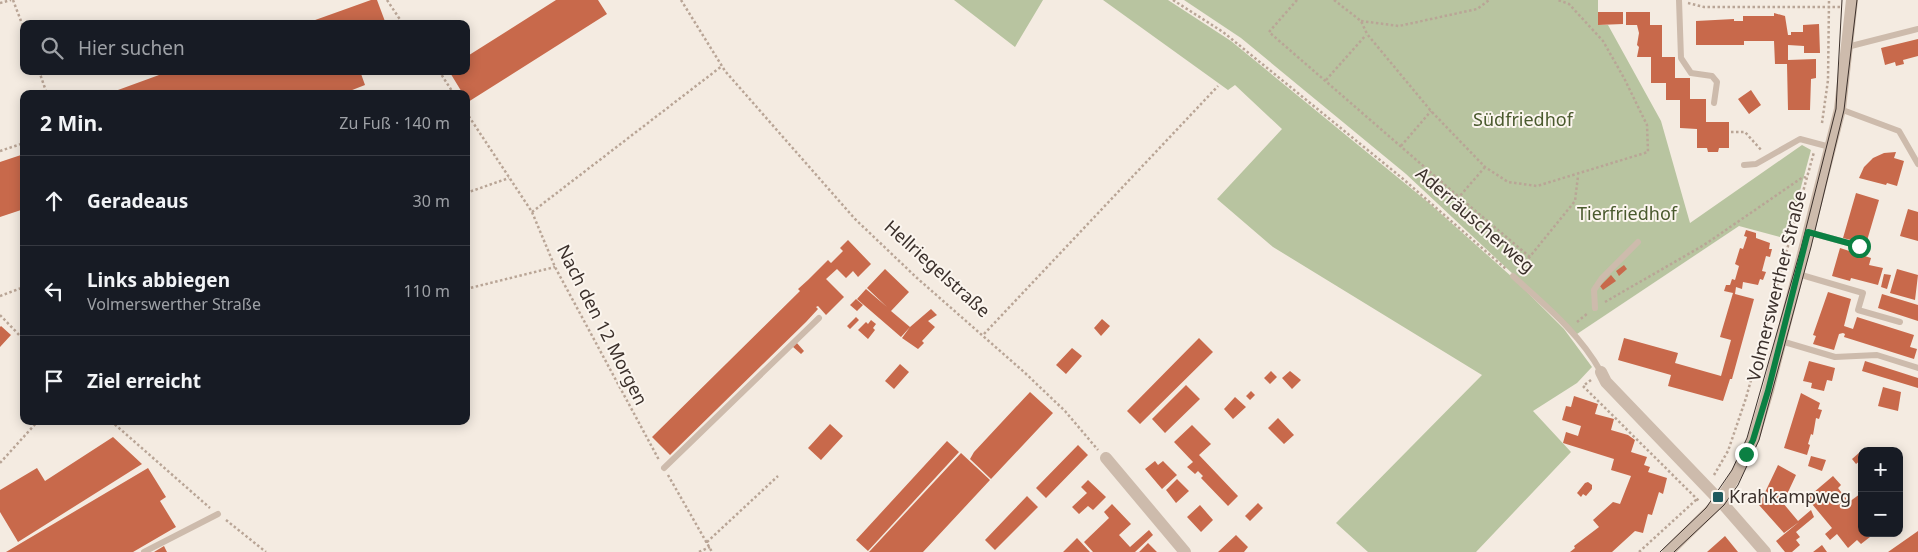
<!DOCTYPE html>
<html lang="de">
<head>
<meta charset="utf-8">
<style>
  :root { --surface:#171b24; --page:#242831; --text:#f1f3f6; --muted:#9ea1a6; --line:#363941 }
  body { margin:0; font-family:"Noto Sans",sans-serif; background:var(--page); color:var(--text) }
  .controls { position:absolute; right:15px; bottom:15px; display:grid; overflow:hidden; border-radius:10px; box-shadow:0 2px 12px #0003 }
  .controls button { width:45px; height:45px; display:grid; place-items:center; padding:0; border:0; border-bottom:1px solid var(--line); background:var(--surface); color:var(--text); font:25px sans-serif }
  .stop { position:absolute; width:15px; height:15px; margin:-11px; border:4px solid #0b8043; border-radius:50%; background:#fff }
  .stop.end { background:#0b8043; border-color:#fff; box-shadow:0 1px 5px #0008 }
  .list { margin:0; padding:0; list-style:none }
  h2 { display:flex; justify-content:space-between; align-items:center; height:65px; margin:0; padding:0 20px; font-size:21px }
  h2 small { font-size:16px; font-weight:400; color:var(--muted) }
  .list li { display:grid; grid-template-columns:32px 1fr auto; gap:15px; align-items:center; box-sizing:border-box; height:90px; padding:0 20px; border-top:1px solid var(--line) }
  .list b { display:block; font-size:19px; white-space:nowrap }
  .list p { margin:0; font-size:16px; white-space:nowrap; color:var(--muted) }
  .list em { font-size:16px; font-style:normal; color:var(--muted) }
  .icon { flex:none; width:28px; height:28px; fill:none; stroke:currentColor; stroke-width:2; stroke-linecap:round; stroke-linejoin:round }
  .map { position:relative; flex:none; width:1918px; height:552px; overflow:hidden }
  .search { position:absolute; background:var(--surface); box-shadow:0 2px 12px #0003; left:20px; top:20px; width:450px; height:55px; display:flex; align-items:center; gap:12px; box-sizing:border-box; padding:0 18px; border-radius:10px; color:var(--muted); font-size:19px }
  .panel { position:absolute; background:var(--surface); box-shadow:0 2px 12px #0003; left:20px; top:90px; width:450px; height:335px; border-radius:10px }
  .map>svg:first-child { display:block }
  .green { fill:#b8c4a0 }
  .building { fill:#c8694b }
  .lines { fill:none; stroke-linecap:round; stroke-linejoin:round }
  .path { stroke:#b9a596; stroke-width:2.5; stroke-dasharray:2.5 2.5; stroke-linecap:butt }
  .lane { stroke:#cdbbac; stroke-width:6 }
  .street { stroke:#cdbbac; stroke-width:12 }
  .tram { stroke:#3b302b; stroke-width:1 }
  .route { stroke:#0b8043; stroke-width:6 }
  .poi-dot { fill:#1f5a5e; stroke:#fbf5ee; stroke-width:2 }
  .labels { text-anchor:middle; stroke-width:4; stroke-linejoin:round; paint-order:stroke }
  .park-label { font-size:18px; fill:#4a5a2e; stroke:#fbf5ee }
  .street-label { font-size:18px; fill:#3b302b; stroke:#fbf5ee }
  .poi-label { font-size:18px; fill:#3b302b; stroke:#fbf5ee; text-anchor:start }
</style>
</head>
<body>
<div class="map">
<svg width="1918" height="552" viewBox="0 0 1918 552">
  <rect width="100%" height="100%" fill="#f4ebe1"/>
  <!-- green -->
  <path class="green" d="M954,0H1043L1015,47Z
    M1103,0H1168L1231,41L1429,203L1512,277L1564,329L1592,367L1577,383L1533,411L1571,452L1476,552H1368L1336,523L1482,375L1273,247L1217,199L1282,129L1235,85L1228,90Z
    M1184,0H1598V25H1608L1661,121L1690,223L1802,145L1811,150L1787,239L1739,226L1577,334L1406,174L1241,38Z"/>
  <!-- building -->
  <path class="building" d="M371,0H377L386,24H304Z
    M556,0H598L607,14L468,102L466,94H463L449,71H466V57Z
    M1598,12H1623V24L1598,25Z
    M1626,12H1650V25H1662V57H1675V78H1690V99H1706V122H1729V148H1719L1718,152H1708L1707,148H1697V129L1680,128V100H1666V83H1651V57H1637L1639,47L1637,45L1639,33L1637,25H1626Z
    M1774,13L1785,16L1788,35H1791V32H1803V25L1819,24L1820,53H1804V46L1788,45V60L1816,59V78L1811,79L1810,110H1788L1787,64H1775L1774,41H1744V45H1696V21L1734,19V21H1743V16H1774Z
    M1918,39V56L1903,60L1904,64L1896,66L1895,62L1885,65L1881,48Z
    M170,71H360L365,85L342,94H107Z
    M1751,90L1761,105L1749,114L1738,99Z
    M1896,152L1894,158L1904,161L1897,186L1887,183L1886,185L1859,178L1864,167L1873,158L1884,153Z
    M24,154V209L0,217V162Z
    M1856,193L1879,200L1866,244L1843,238Z
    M1908,209L1918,212V241L1900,236Z
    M1746,230L1756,233V238L1770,243L1769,249H1772L1770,257L1766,256L1762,271L1766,272L1763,280L1760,279L1758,285L1743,282L1742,289L1736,287L1735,294L1754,299L1732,379H1730L1723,401L1668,386L1671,375L1618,360L1624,338L1678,353L1675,363L1721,376L1731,340L1720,337L1733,293L1724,291L1726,285H1730L1732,279L1735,280L1739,266L1735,264L1740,248L1743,249L1747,237L1744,236Z
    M848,240L871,264L858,277L853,271L846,278L837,269L826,279L844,297L826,315L818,306L816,307L818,309L806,322L670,455L652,437L800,291L798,289L808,280L828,260L831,263L843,251L840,248Z
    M1840,248L1871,258L1869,265L1883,268L1878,285L1851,278L1850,281L1832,276Z
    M1624,265L1627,269L1619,276L1616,271Z
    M885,269L909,292L891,311L910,327L901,337L857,299L866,289L887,307L867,288Z
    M1897,269L1918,275L1915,300L1890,293Z
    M1884,274L1891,275L1887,289L1881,287Z
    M1611,275L1616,281L1603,290L1600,286Z
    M1828,292L1851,299L1844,326L1853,329L1857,317L1914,335L1910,347L1917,349L1914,359L1844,337L1845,334L1843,333L1839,334L1834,350L1813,344L1816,336L1813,335Z
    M1882,294L1918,305V321L1878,308Z
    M856,299L863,305L857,311L850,305Z
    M931,309L937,315L928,321L935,327L922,341L924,343L918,349L902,338L910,327Z
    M856,317L859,320L850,329L847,326Z
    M1102,319L1110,326L1101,336L1094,328Z
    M871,320L876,324L873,328L875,330L868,339L858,330L866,322L868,324Z
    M1,326L11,335L0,347V327Z
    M1199,338L1213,352L1140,424L1127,411Z
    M796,342L804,351L801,354L792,346Z
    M1072,348L1082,356L1066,374L1056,365Z
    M1809,361L1835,368L1832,381L1827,380L1824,391L1811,388L1812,383L1803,381Z
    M1865,361L1918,378V388L1862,371Z
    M900,364L909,372L894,389L885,381Z
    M1271,371L1277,377L1270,384L1264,378Z
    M1290,371L1301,380L1292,389L1282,378Z
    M1186,385L1200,399L1165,433L1152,419Z
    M1883,387L1901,392L1898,411L1878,406Z
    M1251,391L1255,395L1250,400L1246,396Z
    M1030,392L1053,413L991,479L970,459L974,452Z
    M1801,393L1820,403L1818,409L1822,410L1819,419L1816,418L1813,435L1811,434L1808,444L1810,445L1807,455L1784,448Z
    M1574,396L1598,404L1595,414L1614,419L1611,430L1628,435L1635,440L1631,452L1647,457L1644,465L1650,467L1648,472L1667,478L1663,494L1659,492L1652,515L1648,514L1643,533L1635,531L1612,552H1570L1575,548L1574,546L1599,527L1593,520L1613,502L1620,504L1631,476L1611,470L1614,459L1563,443L1566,432L1578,436L1581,426L1562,420L1566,406L1571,407Z
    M1235,397L1246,407L1233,419L1224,409Z
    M1278,418L1294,435L1284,444L1268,428Z
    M830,424L843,436L821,460L808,448Z
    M1192,425L1211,444L1199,455L1238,496L1228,506L1201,478L1203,476L1198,471L1195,474L1187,467L1193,462L1174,442Z
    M113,437L142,464L18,542L0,512V490L37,468L45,481Z
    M947,441L959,452L868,551L856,540Z
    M1078,445L1088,455L1046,498L1036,488Z
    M1860,452L1862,459L1856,464L1852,459Z
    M961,453L990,480L923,552H869Z
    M1811,456L1826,460L1822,471L1808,466Z
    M1155,461L1158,465L1163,461L1177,475L1162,489L1145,469Z
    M1778,465L1796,475L1783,503L1798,521L1811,510L1814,517L1796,532L1800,537L1796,540L1800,545L1792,552H1785L1776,541L1799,522L1784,533L1759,505Z
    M148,468L166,497L160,501L176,527L133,552H6Z
    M1833,476L1841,485L1838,488L1849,502L1860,494L1862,496V533H1875L1861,544L1857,540L1848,548L1837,534L1830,540L1825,534L1832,528L1807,498Z
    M1177,479L1189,491L1176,503L1166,490Z
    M1088,480L1106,497L1093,510L1088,506L1079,514L1072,507L1087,493L1081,487Z
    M1588,482L1592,485V489L1586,496L1583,494L1581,497L1577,493L1585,483Z
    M1027,496L1038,507L995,550L985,540Z
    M1258,503L1263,508L1250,521L1245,516Z
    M1112,504L1131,524L1119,535L1130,547L1149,530L1153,535L1135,552H1093L1084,542L1109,518L1104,512Z
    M1200,505L1213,520L1201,532L1187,517Z
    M1918,531V552H1888Z
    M1236,535L1248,547L1244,552H1218Z
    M1725,536L1738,552H1707Z
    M1077,538L1090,552H1063Z
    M1148,543L1157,552H1139Z
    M1822,545L1827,552H1813Z
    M164,546L167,552H154Z"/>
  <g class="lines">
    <!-- path -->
    <path class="path" d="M13,0L24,29
      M387,0L403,24
      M681,0L725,71L855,219L917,278L1024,372L1065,411L1098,450
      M1173,0L1223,32L1402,178L1506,269
      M1297,0L1269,32L1459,197
      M1334,0L1361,21L1367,34L1431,111L1485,167L1508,182L1537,186L1648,152L1647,125L1624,78L1603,41L1569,4L1558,0
      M0,3L11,0
      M1688,3L1704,7H1840
      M1361,21L1399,26L1477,9L1489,0
      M39,71L47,94
      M439,71L454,94
      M1326,80L1366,35
      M466,112L532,212L555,267L659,460
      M1822,123L1828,80L1829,0
      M1731,132H1745L1762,151
      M1401,146L1431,111
      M0,151L24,143
      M1485,167L1459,197L1530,257
      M466,193L509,178
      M532,212L722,66
      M1519,270L1575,201L1578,176
      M466,289L555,267
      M0,296L24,287
      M1605,302L1704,245L1803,177L1808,178
      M0,315L24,340
      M1577,322L1588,313
      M984,334L1218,86
      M1591,380L1583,386L1700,502
      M111,421L210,508
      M0,463L38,421
      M668,475L712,552
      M1714,475L1728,451L1746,398L1814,152
      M226,520L266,552
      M707,542L778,476
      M699,552L710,547
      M1639,552L1697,499"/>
    <!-- lane -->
    <path class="lane" d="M1679,0L1681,58L1691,73L1712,76L1717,82L1714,103
      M1847,47L1918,29
      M1840,109L1899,131L1918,164
      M1744,165L1756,164L1800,139L1830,147
      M1808,232L1859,246
      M1798,274L1863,293L1858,310L1900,322
      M1513,276C1545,305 1580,334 1601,372
      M1595,308L1594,290L1602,278L1638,242
      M1781,341L1835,357L1877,355L1918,368
      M664,468L819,318
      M144,552L218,514"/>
    <!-- street -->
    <path class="street" d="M1601,372L1606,382L1724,505L1765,552
      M1106,458L1185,552
      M1668,552L1720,501L1737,473L1753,440L1768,391L1840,109L1852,0"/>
    <!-- tram -->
    <path class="tram" d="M1660,552L1706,508L1732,470L1747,438L1801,248L1836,109L1842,0
      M1674,552L1724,505L1738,485L1759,440L1811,247L1844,110L1857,0"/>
  </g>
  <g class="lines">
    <!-- route -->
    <path class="route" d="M1746,454L1753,440L1768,391L1808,232L1859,246"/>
  </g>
  <!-- markers -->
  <rect class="poi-dot" x="1712" y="491" width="12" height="12" rx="2.5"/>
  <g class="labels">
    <!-- park labels -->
    <g class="park-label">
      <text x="1523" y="126">Südfriedhof</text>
      <text x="1627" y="220">Tierfriedhof</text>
    </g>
    <!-- street labels -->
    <g class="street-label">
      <text transform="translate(1475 220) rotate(41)" y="6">Aderräuscherweg</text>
      <text transform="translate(937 269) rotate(42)" y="6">Hellriegelstraße</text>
      <text transform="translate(1777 286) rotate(-76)" y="6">Volmerswerther Straße</text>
      <text transform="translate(602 325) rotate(63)" y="6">Nach den 12 Morgen</text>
    </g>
    <!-- poi labels -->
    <g class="poi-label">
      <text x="1729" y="503">Krahkampweg</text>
    </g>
  </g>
</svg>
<div class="controls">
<button>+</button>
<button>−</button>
</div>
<div class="stop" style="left:1859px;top:246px"></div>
<div class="stop end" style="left:1746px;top:454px"></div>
<div class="search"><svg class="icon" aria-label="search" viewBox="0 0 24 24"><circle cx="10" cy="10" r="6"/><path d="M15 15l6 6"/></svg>Hier suchen</div>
<section class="panel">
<h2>2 Min.<small>Zu Fuß · 140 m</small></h2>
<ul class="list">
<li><svg class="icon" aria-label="ahead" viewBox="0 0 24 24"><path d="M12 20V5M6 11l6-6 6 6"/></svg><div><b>Geradeaus</b></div><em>30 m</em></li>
<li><svg class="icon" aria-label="left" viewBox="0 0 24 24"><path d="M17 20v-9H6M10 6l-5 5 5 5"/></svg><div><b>Links abbiegen</b><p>Volmerswerther Straße</p></div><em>110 m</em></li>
<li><svg class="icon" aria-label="arrive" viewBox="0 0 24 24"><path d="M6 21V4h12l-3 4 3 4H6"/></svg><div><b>Ziel erreicht</b></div></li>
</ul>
</section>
</div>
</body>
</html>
